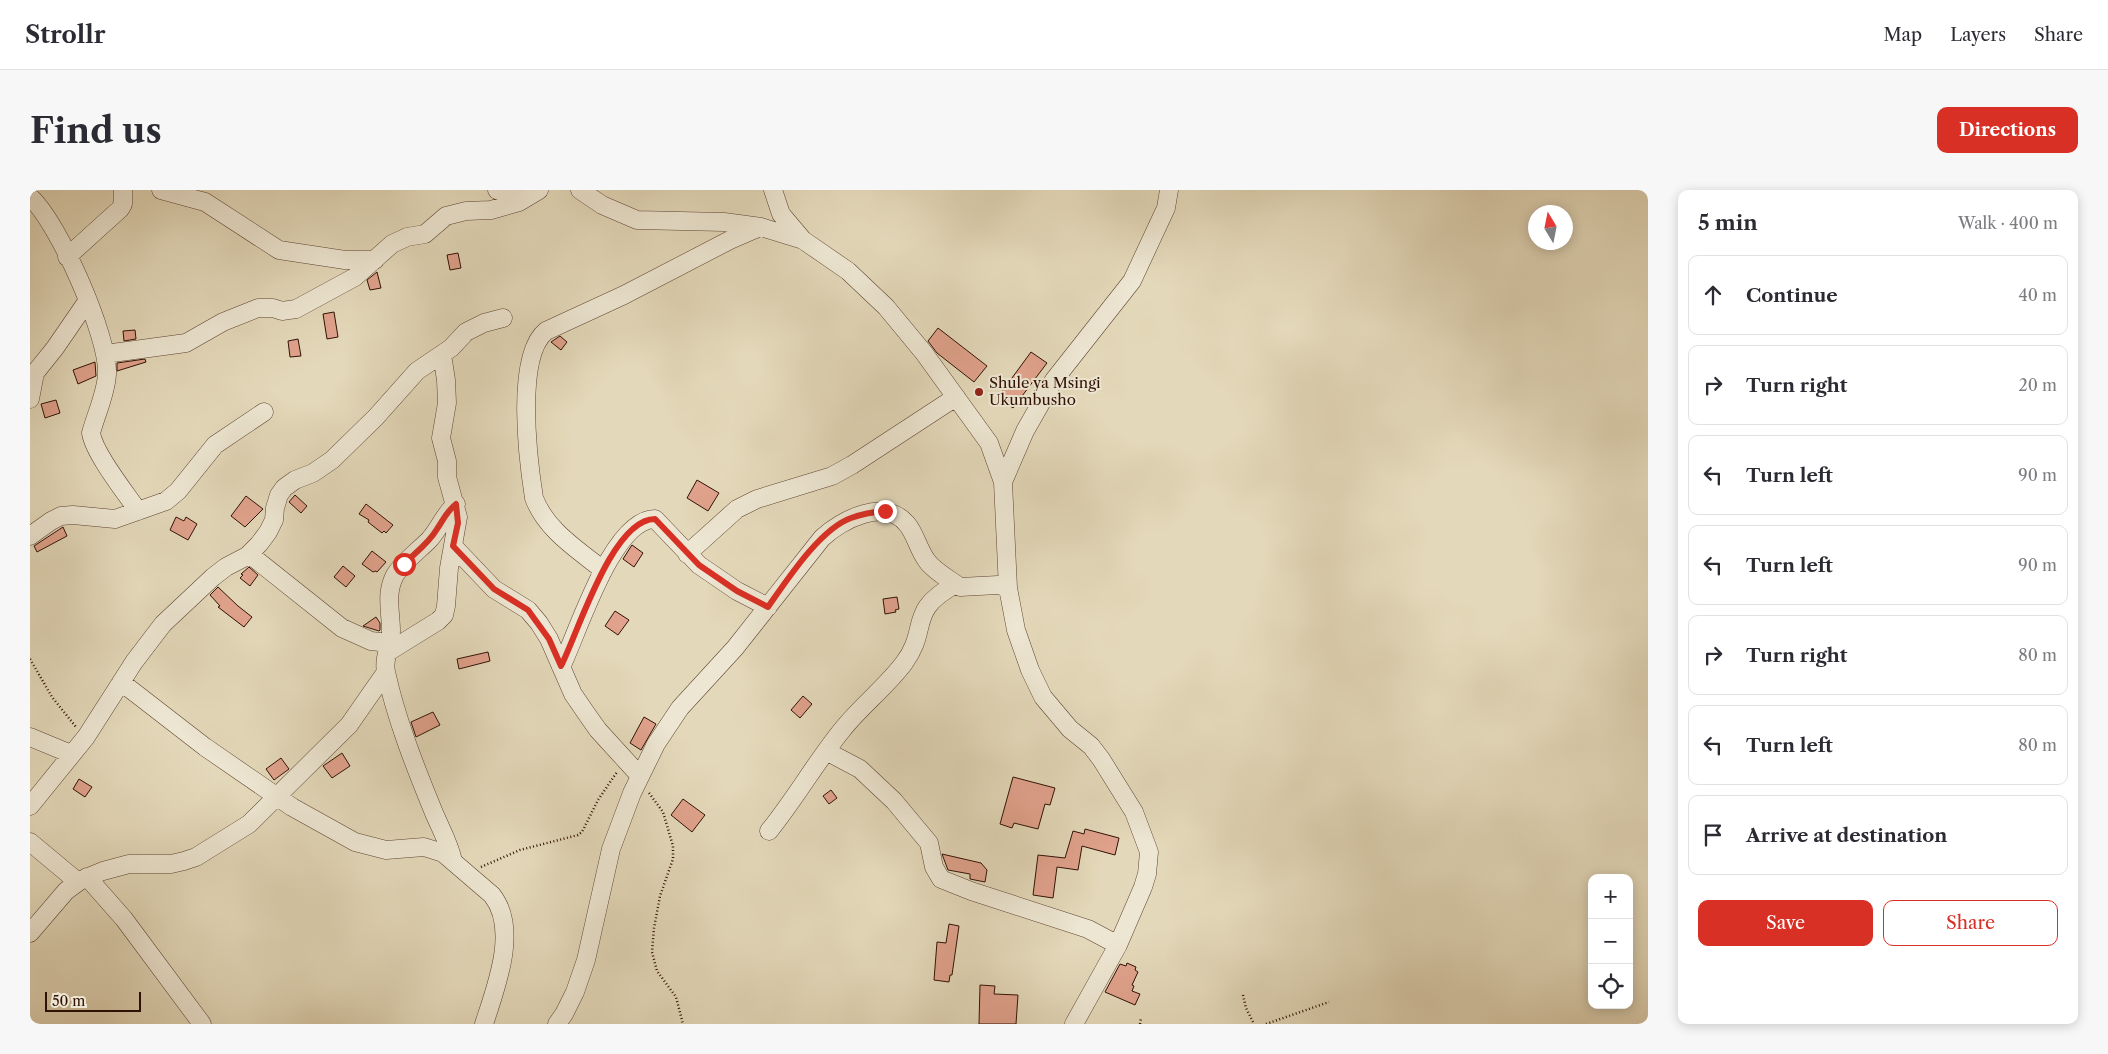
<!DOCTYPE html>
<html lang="en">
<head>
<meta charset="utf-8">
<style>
  :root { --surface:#fff; --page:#f7f7f7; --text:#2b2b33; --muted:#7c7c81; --line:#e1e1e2; --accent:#d93025 }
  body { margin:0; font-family:"Libre Caslon Text",serif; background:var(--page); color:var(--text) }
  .controls { position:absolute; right:15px; bottom:15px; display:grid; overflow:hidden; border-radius:10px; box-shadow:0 2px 12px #0003 }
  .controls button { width:45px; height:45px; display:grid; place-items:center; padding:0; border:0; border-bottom:1px solid var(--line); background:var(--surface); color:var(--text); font:25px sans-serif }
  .compass { position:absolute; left:1498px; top:15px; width:45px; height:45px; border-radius:50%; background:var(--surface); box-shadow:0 2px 12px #0003; rotate:350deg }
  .scale { position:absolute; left:15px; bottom:12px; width:96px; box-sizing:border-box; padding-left:5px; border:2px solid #301105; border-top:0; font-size:14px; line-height:18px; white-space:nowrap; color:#301105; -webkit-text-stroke:4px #ede6d2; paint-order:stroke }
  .stop { position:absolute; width:15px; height:15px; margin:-11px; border:4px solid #d93025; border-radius:50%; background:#fff }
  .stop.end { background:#d93025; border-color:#fff; box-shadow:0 1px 5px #0008 }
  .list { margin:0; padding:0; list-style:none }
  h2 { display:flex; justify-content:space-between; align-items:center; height:65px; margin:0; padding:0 20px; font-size:21px }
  h2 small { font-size:16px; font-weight:400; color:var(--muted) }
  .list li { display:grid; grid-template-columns:32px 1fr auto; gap:15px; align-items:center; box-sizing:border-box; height:80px; margin:0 10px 10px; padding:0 10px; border:1px solid var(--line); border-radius:10px }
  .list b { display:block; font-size:19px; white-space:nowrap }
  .list em { font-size:16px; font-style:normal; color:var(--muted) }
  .actions { display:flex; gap:10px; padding:15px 20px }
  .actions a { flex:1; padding:11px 0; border:1px solid var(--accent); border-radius:10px; text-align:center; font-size:18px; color:var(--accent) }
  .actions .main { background:var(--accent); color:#fff }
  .icon { flex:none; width:28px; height:28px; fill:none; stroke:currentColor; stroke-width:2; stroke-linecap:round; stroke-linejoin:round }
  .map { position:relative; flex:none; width:1618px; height:834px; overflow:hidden; border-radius:10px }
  header { display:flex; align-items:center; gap:30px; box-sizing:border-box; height:70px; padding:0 25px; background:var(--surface); border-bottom:1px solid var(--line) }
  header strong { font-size:24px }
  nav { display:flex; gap:28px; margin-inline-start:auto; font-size:18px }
  .intro { display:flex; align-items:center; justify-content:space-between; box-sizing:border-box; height:120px; padding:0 30px }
  h1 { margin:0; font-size:35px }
  .button { padding:12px 22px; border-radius:10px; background:var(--accent); color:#fff; font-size:18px; font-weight:700 }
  main { display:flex; gap:30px; padding:0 30px }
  aside { flex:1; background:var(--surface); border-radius:10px; box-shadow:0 2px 12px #0003 }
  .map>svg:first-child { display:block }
  .building { fill:#e0a28c; stroke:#301105 }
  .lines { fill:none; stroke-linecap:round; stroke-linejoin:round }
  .minor-casing { stroke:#5d4332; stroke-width:19 }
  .path { stroke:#301105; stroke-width:2.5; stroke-dasharray:1 2.5; stroke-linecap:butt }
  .minor { stroke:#ede6d2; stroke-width:18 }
  .route { stroke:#d93025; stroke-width:6 }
  .poi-dot { fill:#8f2418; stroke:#ede6d2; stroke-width:2 }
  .labels { text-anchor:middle; stroke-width:4; stroke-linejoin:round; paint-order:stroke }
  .poi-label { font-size:15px; fill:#301105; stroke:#ede6d2; text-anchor:start }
</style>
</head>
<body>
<header>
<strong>Strollr</strong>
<nav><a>Map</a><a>Layers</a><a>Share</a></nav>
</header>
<div class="intro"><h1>Find us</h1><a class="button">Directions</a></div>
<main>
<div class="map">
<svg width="1618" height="834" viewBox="0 0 1618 834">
  <rect width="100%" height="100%" fill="#e3d8b9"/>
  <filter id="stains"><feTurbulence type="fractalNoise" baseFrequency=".004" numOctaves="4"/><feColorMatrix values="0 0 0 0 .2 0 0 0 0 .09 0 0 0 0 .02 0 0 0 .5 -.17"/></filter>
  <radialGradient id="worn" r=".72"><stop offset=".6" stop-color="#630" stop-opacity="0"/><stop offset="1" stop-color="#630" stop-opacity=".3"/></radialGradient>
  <!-- building -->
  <path class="building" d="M428,63L431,78L420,80L417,65Z
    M347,82L351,98L340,100L337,90Z
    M304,122L308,147L297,149L293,124Z
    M908,138L957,176L944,192L907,163L898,151Z
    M105,140L106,149L94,151L93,141Z
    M530,146L537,152L531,160L521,152Z
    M268,149L271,166L260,167L258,151Z
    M1001,162L1017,173L983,218L968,207Z
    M115,169L116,172L87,181V173Z
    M65,172L66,186L48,194L43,180Z
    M26,210L30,223L15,228L11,214Z
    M667,290L689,303L678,321L657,308Z
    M265,305L277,316L271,323L259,312Z
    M216,306L233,319L215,337L201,326Z
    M336,314L363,335L356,343L354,341L352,343L338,332L339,330L329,324Z
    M146,327L154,331L156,327L167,334L158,350L140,340Z
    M33,337L37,346L7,362L4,356Z
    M602,355L613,363L604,377L593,369Z
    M342,361L356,372L347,382L345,381L343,382L332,374Z
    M313,376L325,386L316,397L304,387Z
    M219,377L228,385L220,396L210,388L213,385L211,384Z
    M188,397L208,416L222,427L214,437L188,417L190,416L180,405Z
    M867,407L869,419L865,420L866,422L855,424L853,409Z
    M585,421L599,430L588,445L575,436Z
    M346,427L350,433V440L349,441L333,436Z
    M458,462L460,471L429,479L427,469Z
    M773,506L782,514L770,528L761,520Z
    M403,522L410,535L386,547L381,532Z
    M614,527L626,534L611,560L600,553Z
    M312,563L320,576L302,588L293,576Z
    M251,568L259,579L244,590L236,579Z
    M983,587L1025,598L1020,615L1015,614L1008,639L984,633L982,638L970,634Z
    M49,589L62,597L55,607L43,599Z
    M801,600L807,608L799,614L793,606Z
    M653,609L675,625L662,642L641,625Z
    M1055,639L1089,648L1085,665L1052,656L1048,680L1027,677L1023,708L1003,705L1008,665L1035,668L1043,641L1054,644Z
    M912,664L951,673L957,680L955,692L940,689V684L918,680Z
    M919,734L929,736L922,785H920L919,792L904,790L907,752L916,753Z
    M1097,773L1106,777L1105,780L1108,782L1102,795L1104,796L1102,801L1110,804L1105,815L1075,802L1090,774L1096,776Z
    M950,795L965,796L964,804L988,805L986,834H949Z"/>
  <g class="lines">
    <defs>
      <path id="minor" d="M131,0L175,12L249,60L315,70H345
        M467,0L475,3L482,0
        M550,0L572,15L607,30L694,32L731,37L773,50L818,81L856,117L894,163L959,253L973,292L978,398L986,440L1000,480L1013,507L1040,539L1061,556L1071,569L1104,622L1119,662L1117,684L1113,697L1088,755L1044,834
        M743,0L751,24L773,50
        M0,7C28,31 79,147 77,184C76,204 66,224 61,243C64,263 95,302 108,321
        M37,67L90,19L93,14V0
        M75,164L156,153L193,132L228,118H243L252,121L266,119L325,87L362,54L377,47L395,44L416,26L436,21L461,20L489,12L509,0
        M0,209L5,183L25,158L58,110
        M973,292L995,241L1024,190L1102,91L1136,18L1139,0
        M0,346L21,331L31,326L43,325L85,329L136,311L148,301L185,255L234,222
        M423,356L464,399L498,420L509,433L519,449L543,504L556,523L568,540L610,586
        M219,364L312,438L341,451L359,453
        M657,364L707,319L727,309L802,286L822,275L926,207
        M573,380C547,359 516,340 504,308C498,270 485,166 516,141L594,105L700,50L730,37
        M358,462L408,431L414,425L416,416L419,378L428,327L417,287V271L411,248L417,213L416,190L412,164
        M531,477C548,443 582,329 625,329L669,375L707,401L738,417
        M91,492L175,557L262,617L325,652L356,660L394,657L413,663L462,705C489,739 466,797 454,834
        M0,547L41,564
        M796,561L830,579L864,611L899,653L904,677L911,689L941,701L1058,739L1088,755
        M0,616L56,547L104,472L133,434L183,387L196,377L217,366L229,354L238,342L244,330L245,318L249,305L254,298L265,290L283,283L302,270L346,227L387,181L421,158L436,142L454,133L473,128
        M739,641C765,609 786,572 812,540C831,516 856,497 874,473C900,438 876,421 926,394
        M0,652L48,692
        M423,671C419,652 409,636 402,618C384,574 366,528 356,482C353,469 361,454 361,441C361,421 355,404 365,385C373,372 388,361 399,350C410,338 414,324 426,314
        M57,687L94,729L172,834
        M0,743L36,701L51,690L73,681L99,674H141L154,671L166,667L219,634L319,535L356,482
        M527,834L534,824L545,802L556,770L581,659L602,603L626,554L650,518L705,458L792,348C811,330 855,307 877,334C886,345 888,359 897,371C904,381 919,389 930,397L968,395L978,398"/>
    </defs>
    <!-- minor casing -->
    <use href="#minor" class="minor-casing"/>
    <!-- path -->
    <path class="path" d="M0,469L22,507L46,537
      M619,603L633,622L643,656V669L630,706L624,738L622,762L627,781L646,807L653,834
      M451,677L490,660L548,645L552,642L568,610L587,582
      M1213,805L1216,818L1224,834
      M1110,834L1111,828
      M1236,834L1299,812"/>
    <!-- minor -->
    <use href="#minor" class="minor"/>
  </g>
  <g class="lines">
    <!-- route -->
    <path class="route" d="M374,374C385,363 399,353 407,339C414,329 416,322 426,314L428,333L423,356L464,399L498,420L519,449L531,476C548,443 582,329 625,329L669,375L707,401L738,417C757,390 790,339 821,328C832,324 843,322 855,321"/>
  </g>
  <!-- markers -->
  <circle class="poi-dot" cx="949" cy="202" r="5"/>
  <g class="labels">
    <!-- poi labels -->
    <g class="poi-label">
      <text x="959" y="198">Shule ya Msingi<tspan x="959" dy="17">Ukumbusho</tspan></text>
    </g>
  </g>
  <rect width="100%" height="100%" filter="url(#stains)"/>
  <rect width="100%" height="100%" fill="url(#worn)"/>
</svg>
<div class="controls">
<button>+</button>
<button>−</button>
<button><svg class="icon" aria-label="locate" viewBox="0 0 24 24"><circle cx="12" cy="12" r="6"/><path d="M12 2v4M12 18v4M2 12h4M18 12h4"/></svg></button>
</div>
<svg class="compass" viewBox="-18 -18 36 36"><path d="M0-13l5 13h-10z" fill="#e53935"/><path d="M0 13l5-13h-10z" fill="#7c7c81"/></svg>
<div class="scale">50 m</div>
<div class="stop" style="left:374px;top:374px"></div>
<div class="stop end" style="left:855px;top:321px"></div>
</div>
<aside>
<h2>5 min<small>Walk · 400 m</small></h2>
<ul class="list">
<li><svg class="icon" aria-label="ahead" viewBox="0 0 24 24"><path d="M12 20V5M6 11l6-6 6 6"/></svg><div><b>Continue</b></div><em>40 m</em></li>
<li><svg class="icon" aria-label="right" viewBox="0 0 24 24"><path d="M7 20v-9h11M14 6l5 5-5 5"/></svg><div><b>Turn right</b></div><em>20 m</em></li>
<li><svg class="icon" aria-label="left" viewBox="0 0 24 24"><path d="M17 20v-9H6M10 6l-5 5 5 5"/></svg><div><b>Turn left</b></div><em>90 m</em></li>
<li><svg class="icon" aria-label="left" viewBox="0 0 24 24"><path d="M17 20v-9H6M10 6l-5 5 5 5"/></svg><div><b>Turn left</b></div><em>90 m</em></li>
<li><svg class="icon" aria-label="right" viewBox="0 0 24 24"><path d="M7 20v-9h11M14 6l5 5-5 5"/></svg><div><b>Turn right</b></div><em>80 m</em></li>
<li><svg class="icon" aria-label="left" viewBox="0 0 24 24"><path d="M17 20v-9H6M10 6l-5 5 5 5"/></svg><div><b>Turn left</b></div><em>80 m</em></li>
<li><svg class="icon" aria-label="arrive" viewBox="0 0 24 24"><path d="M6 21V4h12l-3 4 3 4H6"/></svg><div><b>Arrive at destination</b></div></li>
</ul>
<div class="actions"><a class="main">Save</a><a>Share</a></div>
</aside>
</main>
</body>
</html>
